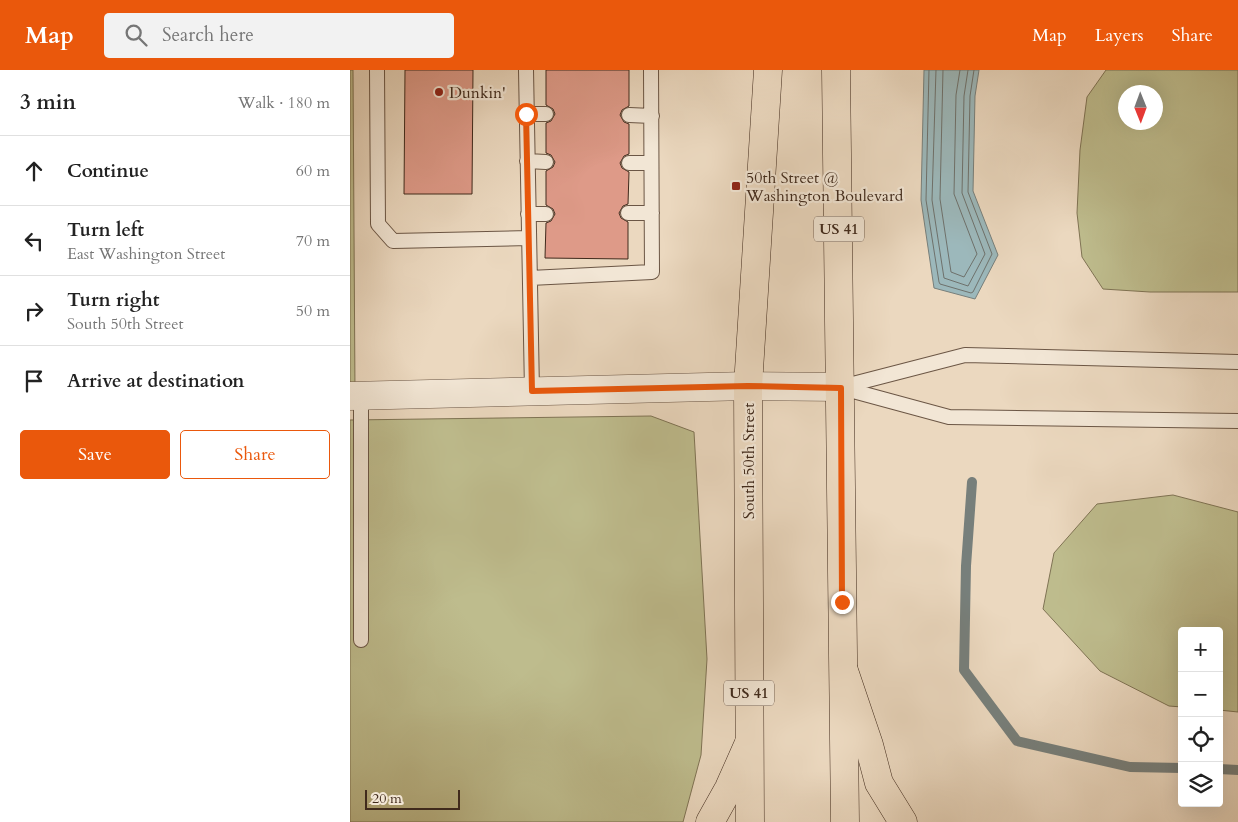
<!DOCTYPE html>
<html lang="en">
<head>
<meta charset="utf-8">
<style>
  :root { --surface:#fff; --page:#f2f2f2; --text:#222; --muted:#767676; --line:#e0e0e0; --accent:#ea580c }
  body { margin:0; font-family:Cardo,serif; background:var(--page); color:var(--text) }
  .controls { position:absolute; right:15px; bottom:15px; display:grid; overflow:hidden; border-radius:5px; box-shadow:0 5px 20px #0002 }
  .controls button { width:45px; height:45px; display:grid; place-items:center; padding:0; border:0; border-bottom:1px solid var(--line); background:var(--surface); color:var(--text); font:25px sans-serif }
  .compass { position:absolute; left:768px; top:15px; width:45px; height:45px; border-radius:50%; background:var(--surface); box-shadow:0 5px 20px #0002; rotate:179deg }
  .scale { position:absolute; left:15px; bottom:12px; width:95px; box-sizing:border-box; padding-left:5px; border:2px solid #402a1c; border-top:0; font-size:14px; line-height:18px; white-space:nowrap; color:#402a1c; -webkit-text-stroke:4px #f2e6d5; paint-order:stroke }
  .stop { position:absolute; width:15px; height:15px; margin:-11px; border:4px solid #ea580c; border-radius:50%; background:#fff }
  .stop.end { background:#ea580c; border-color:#fff; box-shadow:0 1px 5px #0008 }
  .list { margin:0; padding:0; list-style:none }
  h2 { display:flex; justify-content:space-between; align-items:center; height:65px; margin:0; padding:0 20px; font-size:21px }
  h2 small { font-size:16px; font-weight:400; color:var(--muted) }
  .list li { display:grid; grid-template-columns:32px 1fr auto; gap:15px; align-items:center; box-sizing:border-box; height:70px; padding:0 20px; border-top:1px solid var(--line) }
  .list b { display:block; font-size:19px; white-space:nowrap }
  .list p { margin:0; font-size:16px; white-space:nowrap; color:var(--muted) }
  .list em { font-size:16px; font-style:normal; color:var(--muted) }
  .actions { display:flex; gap:10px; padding:15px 20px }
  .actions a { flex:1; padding:11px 0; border:1px solid var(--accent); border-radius:5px; text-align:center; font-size:18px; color:var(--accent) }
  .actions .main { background:var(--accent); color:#fff }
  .icon { flex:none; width:28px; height:28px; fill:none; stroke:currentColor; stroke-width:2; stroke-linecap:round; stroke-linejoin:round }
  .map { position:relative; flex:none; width:888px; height:752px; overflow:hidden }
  header { display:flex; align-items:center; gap:30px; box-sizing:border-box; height:70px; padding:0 25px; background:var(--accent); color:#fff }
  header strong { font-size:24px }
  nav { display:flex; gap:28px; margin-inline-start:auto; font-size:18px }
  .search { width:350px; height:45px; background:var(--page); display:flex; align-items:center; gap:12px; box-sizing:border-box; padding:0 18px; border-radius:5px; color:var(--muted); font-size:19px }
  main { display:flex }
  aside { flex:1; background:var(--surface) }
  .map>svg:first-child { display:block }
  .green { fill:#bebc8d; stroke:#7f7354; fill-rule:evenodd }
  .water { fill:#9cb8bb; stroke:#777f7b }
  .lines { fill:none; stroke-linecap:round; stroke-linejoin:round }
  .shore { stroke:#6e716c; stroke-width:1 }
  .stream { stroke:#777f7b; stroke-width:10 }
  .building { fill:#de9a88; stroke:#402a1c }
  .lane-casing { stroke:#6b5645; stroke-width:16 }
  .street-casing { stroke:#6b5645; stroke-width:29 }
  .primary-casing { stroke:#402a1c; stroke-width:29 }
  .highway-casing { stroke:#402a1c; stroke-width:29 }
  .lane { stroke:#f2e6d5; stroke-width:14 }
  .street { stroke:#f2e6d5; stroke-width:28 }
  .primary { stroke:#ebd8bf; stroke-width:28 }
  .highway { stroke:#ebd8bf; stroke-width:28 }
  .route { stroke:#ea580c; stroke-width:6 }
  .poi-dot { fill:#8f2418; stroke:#f2e6d5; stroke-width:2 }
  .labels { text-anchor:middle; stroke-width:4.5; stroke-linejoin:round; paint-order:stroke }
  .shield { fill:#f2e6d5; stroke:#756254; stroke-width:1 }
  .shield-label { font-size:15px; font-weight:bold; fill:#402a1c }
  .poi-label { font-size:16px; fill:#402a1c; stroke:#f2e6d5; text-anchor:start }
  .street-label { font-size:16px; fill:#402a1c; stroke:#f2e6d5 }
</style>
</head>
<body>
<header>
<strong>Map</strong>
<div class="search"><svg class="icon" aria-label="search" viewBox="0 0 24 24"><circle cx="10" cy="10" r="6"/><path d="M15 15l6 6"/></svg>Search here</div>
<nav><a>Map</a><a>Layers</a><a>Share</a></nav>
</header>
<main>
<aside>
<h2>3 min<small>Walk · 180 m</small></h2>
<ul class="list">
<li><svg class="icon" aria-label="ahead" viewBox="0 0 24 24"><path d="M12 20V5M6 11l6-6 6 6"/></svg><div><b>Continue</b></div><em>60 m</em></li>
<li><svg class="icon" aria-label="left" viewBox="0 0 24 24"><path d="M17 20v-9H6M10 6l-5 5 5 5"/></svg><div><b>Turn left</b><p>East Washington Street</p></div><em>70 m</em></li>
<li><svg class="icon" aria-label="right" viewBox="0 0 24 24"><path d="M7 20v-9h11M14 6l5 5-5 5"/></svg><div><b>Turn right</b><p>South 50th Street</p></div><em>50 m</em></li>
<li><svg class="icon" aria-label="arrive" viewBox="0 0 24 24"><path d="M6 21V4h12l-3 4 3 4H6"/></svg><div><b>Arrive at destination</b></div></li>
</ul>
<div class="actions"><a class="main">Save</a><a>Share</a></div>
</aside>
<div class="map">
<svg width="888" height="752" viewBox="0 0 888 752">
  <rect width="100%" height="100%" fill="#ebd8bf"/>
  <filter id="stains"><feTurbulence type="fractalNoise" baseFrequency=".004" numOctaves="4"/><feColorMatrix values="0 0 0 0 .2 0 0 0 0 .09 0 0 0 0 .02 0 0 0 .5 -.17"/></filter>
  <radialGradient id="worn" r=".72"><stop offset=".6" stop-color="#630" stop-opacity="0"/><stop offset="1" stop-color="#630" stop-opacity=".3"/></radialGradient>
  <!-- green -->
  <path class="green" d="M0,0H3L5,322H0Z
    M756,0H888V222H800L753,219L732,187L727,143L730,80L737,27ZM806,22V52H776V22Z
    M301,346L344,362L357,589L351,685L333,752H0V350Z
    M823,425L888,442V642L869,640V561H832V637L819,636L750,601L693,539L704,483L747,434Z"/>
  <!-- water -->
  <path class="water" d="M574,0H629L625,26L623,121L648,185L625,229L584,218L571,130Z"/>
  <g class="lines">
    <!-- shore -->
    <path class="shore" d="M579,0L576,130L589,212L590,214L621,223L623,222L642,184L618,122L620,26L624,0
      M586,0L582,130L594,208L618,216L635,184L612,123L614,26L618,0
      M593,0L590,129L601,202L614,207L627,184L604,124L606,25L610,0"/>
    <!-- stream -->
    <path class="stream" d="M622,412L616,496L614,600L667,671L780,697L832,698
      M869,699L888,700"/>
  </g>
  <!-- building -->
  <path class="building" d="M55,0H123L122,124H54Z
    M196,0H279V36L272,40L270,45L274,52L279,54V84L274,86L270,93L272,98L279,102L278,134L273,136L269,143L271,148L278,152V189L195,188L196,153L201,151L205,144L203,139L196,135V101L203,97L205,92L201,85L196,83V53L201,51L205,44L203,39L196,35Z"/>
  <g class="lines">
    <defs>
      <path id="lane" d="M27,0L28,154L43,171L179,168
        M176,0L182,321
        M176,44H196
        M279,45L302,46
        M177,91L196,92
        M279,93H301
        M278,143H302
        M178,144H196
        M180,208L302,202L301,0
        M491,317L615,285L888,292
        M492,318L599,347L888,351
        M11,325V570"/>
      <path id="street" d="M0,326L398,316L491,317"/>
      <path id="primary" d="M486,0L495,752
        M400,752L398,316L418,0"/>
      <path id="highway" d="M494,601L519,675L529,713L553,752
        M360,752L379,718L399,673"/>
    </defs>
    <!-- lane casing -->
    <use href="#lane" class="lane-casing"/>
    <!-- street casing -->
    <use href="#street" class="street-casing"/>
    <!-- primary casing -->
    <use href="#primary" class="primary-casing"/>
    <!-- highway casing -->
    <use href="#highway" class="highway-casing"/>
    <!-- lane -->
    <use href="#lane" class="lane"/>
    <!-- street -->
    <use href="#street" class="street"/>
    <!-- primary -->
    <use href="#primary" class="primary"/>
    <!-- highway -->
    <use href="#highway" class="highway"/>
  </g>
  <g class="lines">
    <!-- route -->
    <path class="route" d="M176,44L182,321L398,316L491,318L492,532"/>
  </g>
  <!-- markers -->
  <g class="poi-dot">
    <circle cx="89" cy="22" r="5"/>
    <rect x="381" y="111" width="10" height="10" rx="2.5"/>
  </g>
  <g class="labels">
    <!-- shield labels -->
    <g class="shield">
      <rect x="464" y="146.5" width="50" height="25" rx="4"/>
      <rect x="374" y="610.5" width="50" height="25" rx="4"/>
    </g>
    <g class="shield-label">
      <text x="489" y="164">US 41</text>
      <text x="399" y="628">US 41</text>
    </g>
    <!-- poi labels -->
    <g class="poi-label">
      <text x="99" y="28">Dunkin'</text>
      <text x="396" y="113">50th Street @<tspan x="396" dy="18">Washington Boulevard</tspan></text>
    </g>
    <!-- street labels -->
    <g class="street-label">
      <text transform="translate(398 391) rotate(-90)" y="6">South 50th Street</text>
    </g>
  </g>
  <rect width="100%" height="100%" filter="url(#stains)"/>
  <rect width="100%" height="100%" fill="url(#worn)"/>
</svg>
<div class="controls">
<button>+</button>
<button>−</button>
<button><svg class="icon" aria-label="locate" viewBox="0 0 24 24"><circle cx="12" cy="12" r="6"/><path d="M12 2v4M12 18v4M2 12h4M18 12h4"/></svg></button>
<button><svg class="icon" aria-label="layers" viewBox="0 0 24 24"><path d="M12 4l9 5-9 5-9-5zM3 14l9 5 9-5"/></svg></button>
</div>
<svg class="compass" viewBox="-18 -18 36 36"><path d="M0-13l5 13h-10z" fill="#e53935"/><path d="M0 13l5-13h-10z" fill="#767676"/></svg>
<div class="scale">20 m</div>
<div class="stop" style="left:176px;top:44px"></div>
<div class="stop end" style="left:492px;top:532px"></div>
</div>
</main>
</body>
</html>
